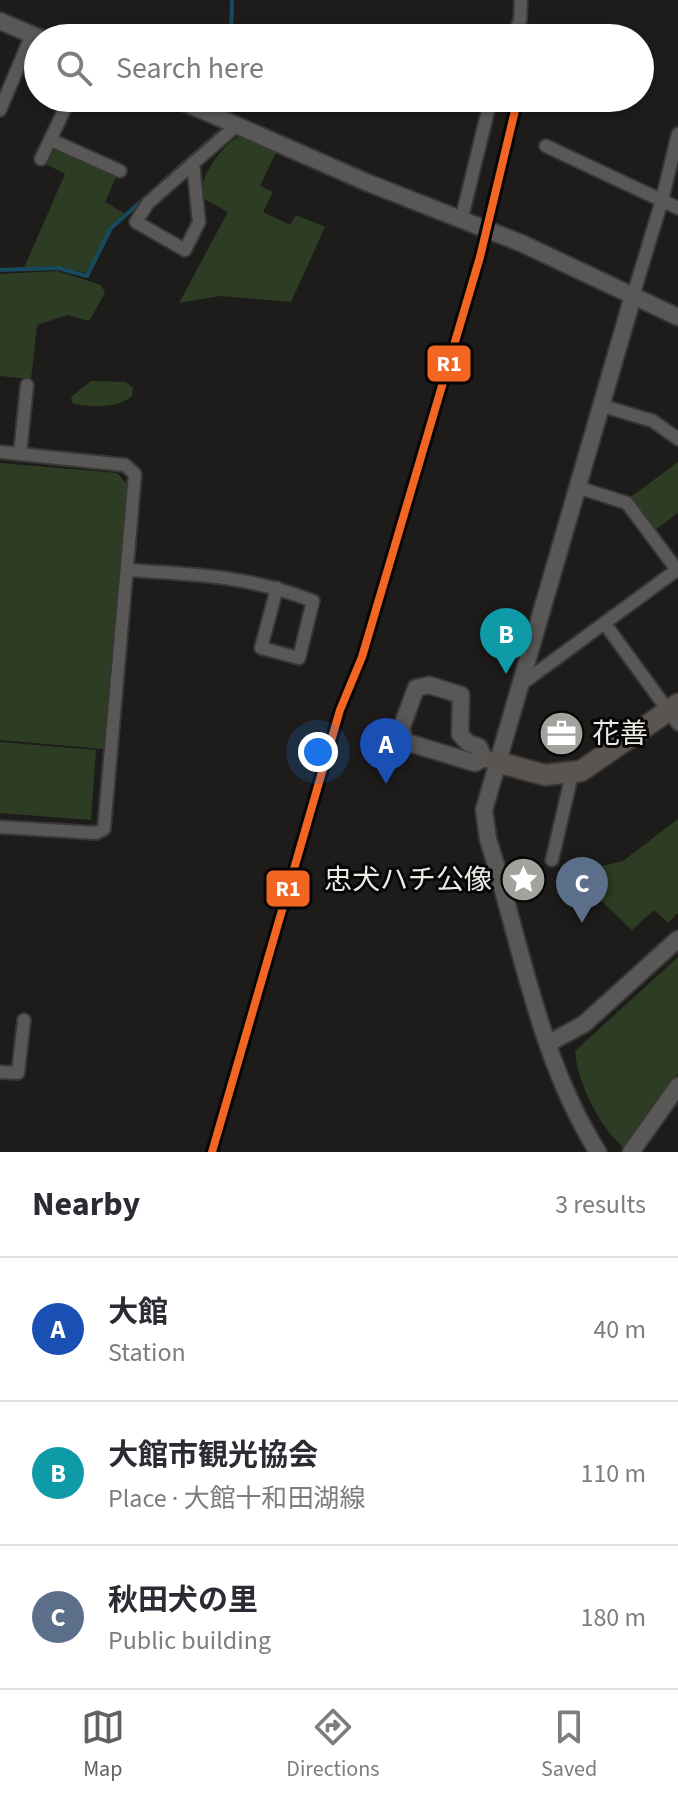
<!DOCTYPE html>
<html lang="en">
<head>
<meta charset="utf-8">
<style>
  :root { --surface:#fff; --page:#f7f7f7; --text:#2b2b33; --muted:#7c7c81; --line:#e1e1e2; --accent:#616164 }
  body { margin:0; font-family:"Source Sans 3","Noto Sans JP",sans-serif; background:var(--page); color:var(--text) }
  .you { position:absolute; left:318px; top:752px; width:28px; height:28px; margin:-20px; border:6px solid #fff; border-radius:50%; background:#1a73e8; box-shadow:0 0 0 12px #1a73e833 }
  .badge { display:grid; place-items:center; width:52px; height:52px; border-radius:50%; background:var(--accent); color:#fff; font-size:26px; font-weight:700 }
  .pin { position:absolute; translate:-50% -66px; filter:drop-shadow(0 2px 4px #0008) }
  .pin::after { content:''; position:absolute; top:42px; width:28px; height:24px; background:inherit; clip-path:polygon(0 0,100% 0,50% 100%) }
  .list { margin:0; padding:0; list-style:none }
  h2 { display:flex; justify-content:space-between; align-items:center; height:104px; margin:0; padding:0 32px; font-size:34px }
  h2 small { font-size:26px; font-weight:400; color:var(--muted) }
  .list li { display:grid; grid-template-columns:52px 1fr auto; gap:24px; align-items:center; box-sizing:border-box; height:144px; padding:0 32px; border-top:2px solid var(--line) }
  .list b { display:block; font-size:30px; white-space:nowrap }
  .list p { margin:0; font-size:26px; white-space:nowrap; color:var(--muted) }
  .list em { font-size:26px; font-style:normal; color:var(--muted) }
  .icon { flex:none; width:44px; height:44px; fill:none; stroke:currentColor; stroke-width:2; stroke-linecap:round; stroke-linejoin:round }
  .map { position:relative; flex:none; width:678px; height:1152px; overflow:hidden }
  .search { position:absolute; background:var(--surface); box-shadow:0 2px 6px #0004; left:24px; right:24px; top:24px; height:88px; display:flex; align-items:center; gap:20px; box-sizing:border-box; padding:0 28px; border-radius:44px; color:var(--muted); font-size:30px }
  .sheet { height:536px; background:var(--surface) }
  nav { display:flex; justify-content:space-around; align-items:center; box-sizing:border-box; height:112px; border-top:2px solid var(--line); background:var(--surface); font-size:22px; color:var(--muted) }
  nav a { display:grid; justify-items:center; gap:4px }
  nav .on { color:var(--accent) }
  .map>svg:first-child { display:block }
  .green { fill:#2c3d23 }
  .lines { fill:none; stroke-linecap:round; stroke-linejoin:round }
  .stream { stroke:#174a5e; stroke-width:4 }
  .minor-casing { stroke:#393736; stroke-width:16 }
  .tertiary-casing { stroke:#393736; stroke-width:20 }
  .primary-casing { stroke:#393736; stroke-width:24 }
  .minor { stroke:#5a5857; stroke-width:12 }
  .tertiary { stroke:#5a5857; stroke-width:16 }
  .primary { stroke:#5a5550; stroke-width:20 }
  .rail-1-casing { stroke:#080706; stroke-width:14 }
  .rail-1 { stroke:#f26522; stroke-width:8 }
  .labels { text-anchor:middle; stroke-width:6; stroke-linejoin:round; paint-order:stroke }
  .poi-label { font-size:28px; fill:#eceae7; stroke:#080706; text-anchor:start }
  .line-badge { stroke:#080706; stroke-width:3 }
  .badge-label { font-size:22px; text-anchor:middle; font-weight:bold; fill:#fff }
</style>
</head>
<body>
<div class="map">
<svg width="678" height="1152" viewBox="0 0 678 1152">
  <rect width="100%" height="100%" fill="#1e1c1a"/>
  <!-- green -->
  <path class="green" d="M240,136L276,152L260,186L273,192L263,212L290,225L296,215L325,227L291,302L220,296L179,303L228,212L200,197C201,176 221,145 240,136Z
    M56,148L117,175L105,202L124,213L109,229L87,273L56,266L24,268L65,174L46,164Z
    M57,271L101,285L105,293L89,321L67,315L37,325L31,379L0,376V274Z
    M91,381L126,382L133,388L132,396C116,409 93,407 73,404L71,397Z
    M678,462V513L652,532L628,499Z
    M0,463L117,473L127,484L103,749L0,740Z
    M0,742L96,750L91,820L0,813Z
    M678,819V913L668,923L654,910L632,930L565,867L587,862L590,869L623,861Z
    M678,957V1073L633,1141L624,1148C600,1128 577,1082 575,1051Z"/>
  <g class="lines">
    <!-- stream -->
    <path class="stream" d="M231,38L232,0
      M219,106L222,98
      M161,183L219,132
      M0,270L58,268L87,276L111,228L146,197"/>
    <defs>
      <path id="minor" d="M511,38L520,21L521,0
        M0,110L32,34
        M51,140L120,171
        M546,146L678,208
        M41,159L70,98
        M193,163L199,222L185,250L136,222L148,203L237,125
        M461,221L491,98
        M633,296L662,200L678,134
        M600,405L653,421L678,439
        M0,452L125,465L135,474L104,829L96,833L0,827
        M20,454L27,385
        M577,487L627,503L677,570
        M128,570C194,574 250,576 313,601L299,658L261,648L277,588
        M605,624L678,724
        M520,685L678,569
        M552,860L572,774
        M0,1072L18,1073L24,1020"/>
      <path id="tertiary" d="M0,21L40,38
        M174,98L366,182L521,243L678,317
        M484,758L479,747L468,743L460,734L461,695L429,685L416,688L401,729L406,742L475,763L484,758L497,762
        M549,1043L584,1024L678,939
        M598,1152C539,1059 521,943 488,839L484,810L633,296
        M631,1152L678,1086"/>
      <path id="primary" d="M497,762L545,775L581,771L678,704"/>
    </defs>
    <!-- minor casing -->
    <use href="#minor" class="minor-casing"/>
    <!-- tertiary casing -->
    <use href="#tertiary" class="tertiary-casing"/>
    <!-- primary casing -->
    <use href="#primary" class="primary-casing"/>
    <!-- minor -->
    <use href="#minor" class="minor"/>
    <!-- tertiary -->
    <use href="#tertiary" class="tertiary"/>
    <!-- primary -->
    <use href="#primary" class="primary"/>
    <defs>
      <path id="rail-1" d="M212,1152L340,710L362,657L480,257L518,98"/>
    </defs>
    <!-- rail-1 casing -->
    <use href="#rail-1" class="rail-1-casing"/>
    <!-- rail-1 -->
    <use href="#rail-1" class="rail-1"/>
  </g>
  <!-- icons -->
  <defs>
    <symbol id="office-disc" viewBox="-11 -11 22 22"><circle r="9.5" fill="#a4a29f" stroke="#080706"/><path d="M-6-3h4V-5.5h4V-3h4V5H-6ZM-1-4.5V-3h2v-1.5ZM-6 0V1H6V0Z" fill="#fff"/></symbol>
    <symbol id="sight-disc" viewBox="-11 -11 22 22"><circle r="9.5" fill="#a4a29f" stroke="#080706"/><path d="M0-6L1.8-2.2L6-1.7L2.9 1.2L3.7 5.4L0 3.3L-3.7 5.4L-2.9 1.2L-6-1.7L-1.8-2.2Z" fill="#fff"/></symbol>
  </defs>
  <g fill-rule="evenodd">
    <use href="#office-disc" x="536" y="708" width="51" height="51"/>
    <use href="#sight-disc" x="498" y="854" width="51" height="51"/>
  </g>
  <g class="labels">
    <!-- poi labels -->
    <g class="poi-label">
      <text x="592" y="743">花善</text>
      <text x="492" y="889" text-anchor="end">忠犬ハチ公像</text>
    </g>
  </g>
  <g class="line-badge">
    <rect x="426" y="344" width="46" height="39" rx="8" fill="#f26522"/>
    <rect x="265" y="869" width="46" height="39" rx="8" fill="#f26522"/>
  </g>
  <g class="badge-label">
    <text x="449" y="371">R1</text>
    <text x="288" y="896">R1</text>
  </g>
</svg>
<div class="you"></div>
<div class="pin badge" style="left:386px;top:784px;background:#1a4fb4">A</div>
<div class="pin badge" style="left:506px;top:674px;background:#0f9aa8">B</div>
<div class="pin badge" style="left:582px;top:923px;background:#5c6f8a">C</div>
<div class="search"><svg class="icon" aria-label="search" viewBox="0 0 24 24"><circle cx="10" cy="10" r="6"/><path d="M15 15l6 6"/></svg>Search here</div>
</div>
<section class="sheet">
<h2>Nearby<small>3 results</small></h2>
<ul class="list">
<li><span class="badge" style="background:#1a4fb4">A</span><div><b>大館</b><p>Station</p></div><em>40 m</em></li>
<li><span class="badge" style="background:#0f9aa8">B</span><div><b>大館市観光協会</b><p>Place · 大館十和田湖線</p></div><em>110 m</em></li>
<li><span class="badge" style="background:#5c6f8a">C</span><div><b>秋田犬の里</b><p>Public building</p></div><em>180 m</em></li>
</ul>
</section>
<nav>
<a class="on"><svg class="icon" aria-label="map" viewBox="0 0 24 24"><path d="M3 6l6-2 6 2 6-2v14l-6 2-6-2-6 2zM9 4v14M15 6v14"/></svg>Map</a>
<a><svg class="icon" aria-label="directions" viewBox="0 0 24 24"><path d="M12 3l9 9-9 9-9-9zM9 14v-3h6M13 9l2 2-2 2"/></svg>Directions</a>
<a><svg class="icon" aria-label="saved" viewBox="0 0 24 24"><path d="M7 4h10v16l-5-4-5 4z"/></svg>Saved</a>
</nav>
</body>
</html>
